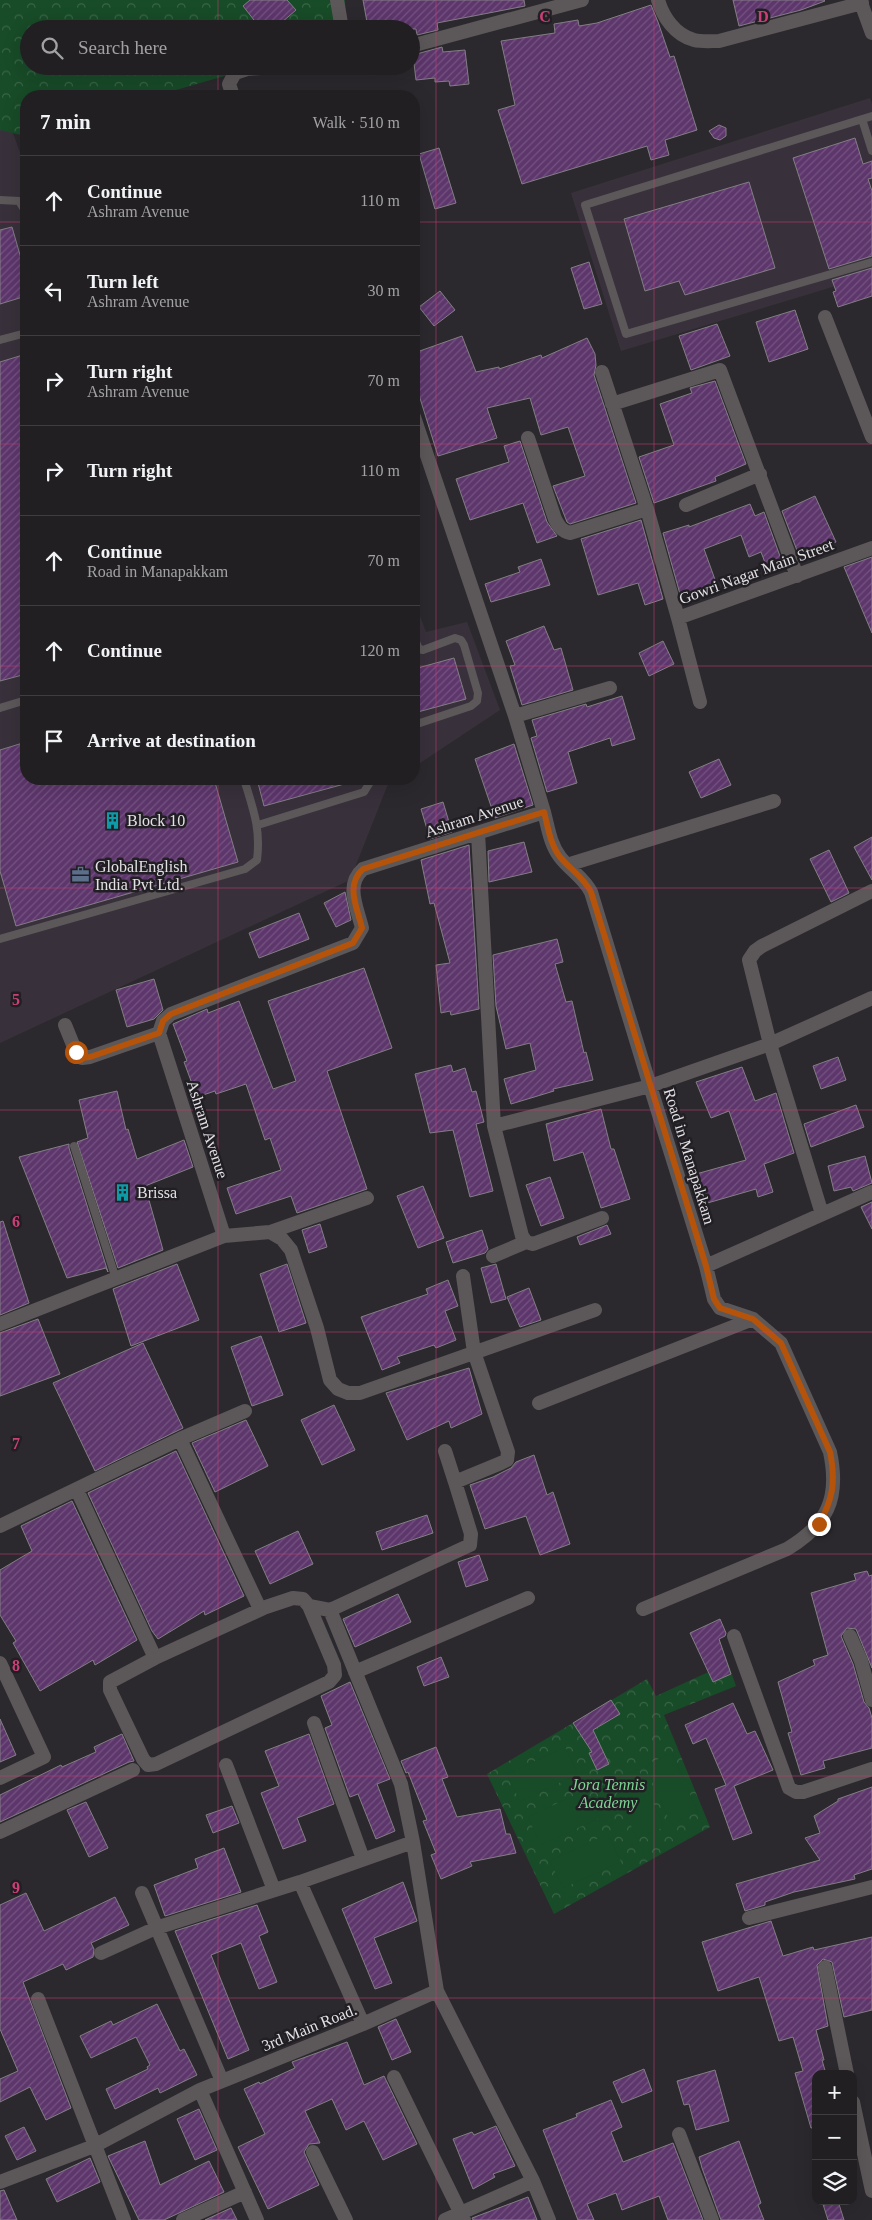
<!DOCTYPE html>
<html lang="en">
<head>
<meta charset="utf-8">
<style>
  :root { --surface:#211f22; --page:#2d2c2f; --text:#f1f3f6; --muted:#a2a2a5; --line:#3e3d40 }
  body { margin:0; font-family:Georgia,serif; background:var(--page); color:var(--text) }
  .controls { position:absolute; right:15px; bottom:15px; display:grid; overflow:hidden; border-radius:10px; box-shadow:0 5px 20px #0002 }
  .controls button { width:45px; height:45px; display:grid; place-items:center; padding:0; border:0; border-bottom:1px solid var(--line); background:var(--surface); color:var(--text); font:25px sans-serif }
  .stop { position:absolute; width:15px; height:15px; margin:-11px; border:4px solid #b45309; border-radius:50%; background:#fff }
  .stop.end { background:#b45309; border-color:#fff; box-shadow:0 1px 5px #0008 }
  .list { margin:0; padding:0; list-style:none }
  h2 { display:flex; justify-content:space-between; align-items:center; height:65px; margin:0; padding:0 20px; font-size:21px }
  h2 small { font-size:16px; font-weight:400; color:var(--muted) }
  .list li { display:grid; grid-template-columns:32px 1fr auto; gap:15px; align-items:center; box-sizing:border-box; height:90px; padding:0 20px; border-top:1px solid var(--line) }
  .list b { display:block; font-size:19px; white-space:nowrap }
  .list p { margin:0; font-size:16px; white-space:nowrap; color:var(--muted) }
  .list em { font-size:16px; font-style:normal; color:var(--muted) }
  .icon { flex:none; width:28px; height:28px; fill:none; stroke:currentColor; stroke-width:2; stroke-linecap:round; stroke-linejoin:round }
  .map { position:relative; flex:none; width:872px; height:2220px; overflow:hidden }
  .search { position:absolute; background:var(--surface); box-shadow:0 5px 20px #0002; left:20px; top:20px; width:400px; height:55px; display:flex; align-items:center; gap:12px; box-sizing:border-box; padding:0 18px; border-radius:28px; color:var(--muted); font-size:19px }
  .panel { position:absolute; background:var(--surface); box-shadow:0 5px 20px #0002; left:20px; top:90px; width:400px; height:695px; border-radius:20px }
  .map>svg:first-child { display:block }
  .built { fill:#38313b }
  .park { fill:url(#park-crowns) }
  .garden { fill:#184b28 }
  .building { fill:url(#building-hatch); stroke:#827e84 }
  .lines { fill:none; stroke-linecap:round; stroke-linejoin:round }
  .service { stroke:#5c5859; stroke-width:8 }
  .minor { stroke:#5c5859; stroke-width:14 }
  .route { stroke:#b45309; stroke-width:6 }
  .grid { fill:none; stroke:#c94076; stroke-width:1; stroke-opacity:0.55 }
  .labels { text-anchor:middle; stroke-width:5; stroke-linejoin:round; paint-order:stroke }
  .street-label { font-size:16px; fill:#e3e1e4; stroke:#221f24 }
  .poi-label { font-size:16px; fill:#e3e1e4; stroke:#221f24; text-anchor:start }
  .park-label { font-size:16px; font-style:italic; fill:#7dd693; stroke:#221f24 }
  .grid-label { font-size:16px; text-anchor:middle; font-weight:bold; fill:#c94076; stroke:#221f24; stroke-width:5; stroke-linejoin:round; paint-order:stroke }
</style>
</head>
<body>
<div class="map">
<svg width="872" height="2220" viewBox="0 0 872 2220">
  <defs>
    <pattern id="park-crowns" width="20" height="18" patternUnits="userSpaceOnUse" patternTransform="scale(1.25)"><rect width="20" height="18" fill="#184b28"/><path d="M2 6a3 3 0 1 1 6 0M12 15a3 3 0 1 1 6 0" fill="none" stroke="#396547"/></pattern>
    <pattern id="building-hatch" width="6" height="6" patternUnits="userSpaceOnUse" patternTransform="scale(1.25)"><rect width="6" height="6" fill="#5d366c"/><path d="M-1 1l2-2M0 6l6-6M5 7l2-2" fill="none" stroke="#745381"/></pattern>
  </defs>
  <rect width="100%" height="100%" fill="#2c292e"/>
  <!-- built -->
  <path class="built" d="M870,98L872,104V275L621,351L571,193Z
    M0,128L12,130L26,170V779H395L388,784L350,880L0,1043Z
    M414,600L426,632L467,622L500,710L414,767Z"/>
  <!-- park -->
  <path class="park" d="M0,0H345L346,29H29V66H311L235,73L155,96H26V134L21,135L0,130Z
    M728,1663L736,1686L664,1715L710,1827L554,1914L487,1774L647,1679L656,1696Z"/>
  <!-- garden -->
  <path class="garden" d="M565,1747L578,1774L520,1801L507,1774Z
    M672,1753L698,1812L671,1824L645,1765Z
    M638,1769L664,1827L637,1839L611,1780Z
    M586,1790L599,1818L541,1845L528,1817Z
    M608,1834L621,1862L563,1888L550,1861Z"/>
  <!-- building -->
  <path class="building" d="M250,0H287L296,10L274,29H261L243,6Z
    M363,0H524L525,6L437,23L438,30L417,35L416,29H371L370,21L367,22Z
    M733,0H824L825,1L801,10L739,26Z
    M651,5L658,22L670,57L674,56L697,130L665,140L669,155L651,160L647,146L522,184L498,110L515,105L501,41L555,33L554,24L578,20L579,26L597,23Z
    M442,47L443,52L465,50L469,84L450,86L449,81L435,82V78L416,80L413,55Z
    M719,125L726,128V136L720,140L714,138L709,131Z
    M855,138L863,164L872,161V178L868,179L872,191V256L829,269L793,158Z
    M439,148L456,203L435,209L419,154Z
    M749,182L775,268L685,295L679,281L645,291L624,219Z
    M12,227L26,276V296L0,304V230Z
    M589,262L602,304L584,309L571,268Z
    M872,268V296L838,307L833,292L836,291L832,280Z
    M440,291L455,310L434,326L419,307Z
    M795,310L808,349L769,362L756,322Z
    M717,324L730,356L691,370L679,336Z
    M462,336L476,372L499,367V369L541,355L542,358L587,338L595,354L596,365L594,375L636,503L570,524L567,522L553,486L585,476L568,427L541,435L530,398L487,408L497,438L438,456L414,379V353Z
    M26,354V674L0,681V362Z
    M715,381L746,464L715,477L716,481L654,503L639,457L674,445L660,404L692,393L690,388Z
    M520,441L547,522L557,536L537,543L523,503L470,520L456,479L509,462L504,446Z
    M815,496L836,542L808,554L805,550L798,553L782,511Z
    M750,504L755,516L764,512L781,559L766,565L761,552L749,557L741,535L704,549L718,588L688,598L686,592L680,594L663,533L689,525V527Z
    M641,520L663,599L645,605L638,583L598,595L581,539Z
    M872,557V633L844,567Z
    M541,559L550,585L491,602L485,584L520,572L518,567Z
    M544,626L554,650L561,648L573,690L522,705L510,666L515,665L506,641Z
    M663,641L674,664L649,676L639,653Z
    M454,658L466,699L414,713V669Z
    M622,696L635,739L612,746L610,738L568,752L577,783L547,792L531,738L537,736L532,720L586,704L587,707Z
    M26,742V779H214L238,862L16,926L0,871V750Z
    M514,744L533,805L495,818L475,759Z
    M719,759L731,785L701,798L689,772Z
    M257,779H347L348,783L264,806Z
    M443,802L452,832L430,839L421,809Z
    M872,837V880L854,847Z
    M524,842L532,872L489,882L488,851Z
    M469,845L479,1009L451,1015L450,1011L441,1013L436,965L450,963L434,903L430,904L421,860Z
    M829,850L849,893L831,902L810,859Z
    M345,892L351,920L336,927L324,903Z
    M299,913L309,939L259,958L249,933Z
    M557,939L563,962L555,964L566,1002L572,1001L584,1053L586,1052L593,1080L553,1089L554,1091L511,1104L504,1079L536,1070L530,1043L506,1049L496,1006L493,955Z
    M364,968L392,1048L327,1071L367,1189L297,1213L291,1196L236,1214L227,1188L281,1170L270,1138L265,1140L246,1084L216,1094L215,1091L197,1097L184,1062L187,1061L173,1024L207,1009L208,1013L239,1001L273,1089L296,1081L268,1001Z
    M154,979L163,1010L154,1019L127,1027L116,990Z
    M838,1057L846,1080L821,1089L813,1066Z
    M451,1065L453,1072L465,1068L472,1092L476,1091L484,1122L476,1124L493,1191L470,1197L453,1130L430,1133L415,1074Z
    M742,1067L755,1101L776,1093L794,1153L764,1164L773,1192L758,1197L756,1189L704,1204L696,1174L746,1160L729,1111L711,1118L696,1082Z
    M117,1091L126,1130L128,1129L137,1159L184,1140L193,1167L145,1186L163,1250L118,1268L77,1142L88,1138L79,1100Z
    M856,1105L864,1127L811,1147L804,1124Z
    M601,1109L611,1149H614L630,1199L601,1208L583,1152L554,1161L546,1124Z
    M69,1144V1148L108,1272L106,1268L67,1278L19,1157Z
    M865,1156L872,1183L853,1191L851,1187L834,1191L828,1166Z
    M550,1177L564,1218L541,1226L526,1185Z
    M423,1186L444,1238L418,1248L397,1196Z
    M872,1202V1229L861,1207Z
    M3,1221L29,1303L0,1315V1222Z
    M320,1224L327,1247L309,1253L302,1230Z
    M607,1225L611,1234L580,1245L577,1237Z
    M482,1230L488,1249L485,1253L453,1263L446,1242Z
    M177,1264L199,1320L131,1346L113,1289Z
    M287,1264L306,1323L279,1332L260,1274Z
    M496,1264L506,1299L491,1303L481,1268Z
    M448,1280L458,1306L445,1311L456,1340L436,1348L434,1345L397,1357L400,1363L382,1370L361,1317L428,1294L426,1289Z
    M529,1288L541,1320L520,1327L507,1297Z
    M38,1319L60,1374L0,1396V1333Z
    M261,1336L283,1395L252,1406L231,1347Z
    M143,1343L183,1428L95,1471L53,1383Z
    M469,1368L482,1414L451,1428L449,1421L407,1440L386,1393Z
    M334,1405L355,1450L322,1465L301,1420Z
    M246,1420L268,1466L215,1492L192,1443Z
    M176,1451L244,1596L205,1615L204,1611L158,1639L152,1631L88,1493Z
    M534,1455L547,1495L553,1492L570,1544L540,1555L526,1516L485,1529L470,1485L493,1477L511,1468L516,1462Z
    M72,1501L137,1640L95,1665L93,1660L40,1691L13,1643L16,1641L0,1615V1570L32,1551L21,1526Z
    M427,1515L433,1533L382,1550L376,1532Z
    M298,1531L313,1564L270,1584L255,1551Z
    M479,1555L488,1580L466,1587L458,1562Z
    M867,1571L869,1576L872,1575V1668L856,1629L847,1628L841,1636L853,1664L864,1702L869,1708L872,1718V1748L823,1761L825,1768L801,1775L788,1733L792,1732L778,1682L815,1665L813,1660L828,1655L811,1593L856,1580L854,1574Z
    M398,1594L411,1622L355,1647L343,1619Z
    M720,1619L726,1633L725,1636L719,1639L731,1674L713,1682L690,1633Z
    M441,1657L449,1677L424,1686L417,1667Z
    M350,1682L390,1779L377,1784L395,1831L376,1839L358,1794L350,1797L325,1728L332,1725L321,1696Z
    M611,1700L620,1714L593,1730L609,1764L597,1770L589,1753L592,1752L573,1723Z
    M733,1703L747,1734L755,1731L773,1770L734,1786L752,1833L733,1840L715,1789L726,1785L706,1738L693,1744L685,1725Z
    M0,1719L16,1755L0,1762Z
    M122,1734L134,1761L129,1762L0,1822V1795L61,1765L62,1767L96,1752L94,1747Z
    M309,1734L334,1804L297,1818L306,1841L283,1849L261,1793L279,1786L265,1751Z
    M436,1747L448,1777L442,1779L457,1817L500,1809L506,1834H510L516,1853L470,1862L472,1866L441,1879L431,1855L436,1853L423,1821L427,1820L408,1772L406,1773L401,1761Z
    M872,1787V1869L854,1875L855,1879L794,1892L765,1902V1905L745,1911L736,1884L820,1860L805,1838L820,1833L814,1816L838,1801V1799Z
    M86,1802L108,1848L89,1857L67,1810Z
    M232,1806L239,1823L213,1833L206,1815Z
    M224,1848L241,1892L165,1916L154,1885L198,1868L195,1859Z
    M403,1882L417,1921L374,1938L392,1983L375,1989L342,1909Z
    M26,1893L44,1931L115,1897L129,1925L91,1943L94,1949L93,1957L66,1970L63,1964L23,1982L71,2108L46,2120L30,2087L0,2102V2079L18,2071L0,2029V1905Z
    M257,1905L268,1932L259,1936L277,1982L259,1989L241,1943L211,1955L249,2050L228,2059L175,1931Z
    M771,1921L783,1956L813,1947L814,1950L872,1937V2010L844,2017L832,1962L823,1959L817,1965L828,2026L816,2030L824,2060H822L826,2074H816V2127L811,2128L795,2073L803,2071L793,2037L779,2041L759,1977L718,1991L702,1942Z
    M157,2004L180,2051L184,2049L197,2075L160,2093L158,2088L115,2109L106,2089L148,2069L147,2067L150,2065L136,2037L91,2058L80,2036L111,2021L113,2025Z
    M396,2019L411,2052L392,2060L378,2027Z
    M347,2042L364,2085L384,2076L417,2144L383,2160L364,2121L346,2130L332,2099L305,2111L320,2143L309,2144L304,2152L319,2185L268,2209L238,2147L265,2134L244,2089L259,2082L260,2084L295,2068L292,2062Z
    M644,2069L652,2091L622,2103L613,2082Z
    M715,2070L729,2121L696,2130L689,2104L684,2105L677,2081Z
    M611,2100L622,2127L611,2132L623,2162L673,2143L703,2220H668L659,2196L622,2210L616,2193L587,2204L594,2220H578L543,2130L577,2117L576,2114Z
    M199,2109L217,2150L195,2160L177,2119Z
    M496,2126L515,2166L493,2174L495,2177L473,2189L453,2139L472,2132L474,2135Z
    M24,2127L36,2151L17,2160L5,2136Z
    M145,2141L160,2185L209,2161L224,2192L164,2220H139L108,2156Z
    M739,2141L761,2203L758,2205L764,2220H721L702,2168L699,2157Z
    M90,2158L100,2182L57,2202L46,2179Z
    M4,2190L17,2220H0V2191Z
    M528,2197L537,2220H473L472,2218Z
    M822,2201H838L844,2220H828Z
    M231,2208L237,2220H205Z"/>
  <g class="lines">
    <!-- service -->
    <path class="service" d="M872,116L585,205L626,334L872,262
      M862,119L872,151
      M0,200L19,201L26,212
      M0,340L26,333
      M414,638L419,649L423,650L455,638L461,640L464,645L478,693L477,701L471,706L414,725
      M0,708L26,700
      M258,825L364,792L372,779
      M0,939L245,869L257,860C261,828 253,809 244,779
      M74,1146L116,1279"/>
    <!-- minor -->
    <path class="minor" d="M337,0L342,29
      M658,0C663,17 675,35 694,40C702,42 711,41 719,41L862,3
      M860,0L872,33
      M411,46L582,0
      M233,96L229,84L235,73L247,69L289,66
      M825,317L872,437
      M602,372L647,509
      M612,404L720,370L797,576
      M528,438L555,519C559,527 562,531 570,533L647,509L678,618
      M686,505L760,474
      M700,702L678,618L872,548
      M515,716L610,688
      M544,812C548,827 550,844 560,857C570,870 584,878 591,892L650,1086L770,1044L872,998
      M478,833L494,1126L650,1086L706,1266L872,1192
      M567,865L774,801
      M65,1025L76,1052L82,1058L90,1057L159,1033
      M494,1126L522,1236L526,1242L533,1244L602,1218
      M822,1214L770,1044L749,960L755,951L762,946L872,891
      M270,1232L367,1198
      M224,1236L159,1033L163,1021L171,1014L353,943L362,928C357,907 345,885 363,869L544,812L515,716L414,417
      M493,1256L526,1242
      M0,1324L224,1236L270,1232L282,1239L291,1250L317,1328L330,1380L338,1389L348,1393H360L595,1310
      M539,1403L753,1319
      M180,1439L260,1609
      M445,1451L455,1482
      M77,1490L155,1658
      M0,1526L180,1439L245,1411
      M309,1606L303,1599L293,1598L266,1607L155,1658L110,1682V1690L143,1759L148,1765L156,1764L329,1682L335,1675L334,1665L309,1606L330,1610L470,1545L471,1534L455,1482L501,1463L507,1460L508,1452L474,1352L463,1276
      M643,1609L787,1549C827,1525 840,1499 830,1452L781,1343L753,1319L720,1308L714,1299L706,1266
      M330,1610L401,1784L413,1842L437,1991
      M734,1636L789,1788L796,1792H803L872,1769
      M850,1636L861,1661L872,1700
      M0,1663L44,1757L0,1778
      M355,1672L528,1598
      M314,1723L363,1859
      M226,1765L274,1890
      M0,1832L133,1770
      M300,1882L363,2024
      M142,1893L222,2081
      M749,1918L872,1887
      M101,1953L156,1928L300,1882L413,1842
      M825,1967L847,2074
      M38,1999L124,2220
      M394,2077L464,2220
      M200,2090L257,2220
      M853,2102L872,2191
      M679,2134L712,2220
      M313,2152L346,2220
      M0,2182L94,2146L200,2090L363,2024L437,1991L533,2181L549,2220
      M183,2220L245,2192
      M445,2220L533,2181"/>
  </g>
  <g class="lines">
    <!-- route -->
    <path class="route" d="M76,1052L82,1058L90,1057L159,1033L163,1021L171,1014L353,943L362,928C357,907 345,885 363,869L544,812C548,827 550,844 560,857C570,869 584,878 591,892L706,1266L714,1299L720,1308L753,1319L781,1343L830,1452C836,1481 833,1499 819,1524"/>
  </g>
  <!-- grid -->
  <path class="grid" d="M218,0V29M436,0V2220M654,0V2220M218,66V96M0,222H26M414,222H872M0,444H26M414,444H872M0,666H26M414,666H872M218,779V2220M0,888H872M0,1110H872M0,1332H872M0,1554H872M0,1776H872M0,1998H872"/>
  <!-- icons -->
  <defs>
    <symbol id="building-bare" viewBox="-9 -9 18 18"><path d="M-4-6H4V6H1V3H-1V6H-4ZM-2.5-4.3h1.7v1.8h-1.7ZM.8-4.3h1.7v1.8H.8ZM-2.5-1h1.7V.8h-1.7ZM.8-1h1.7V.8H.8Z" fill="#0f9aa8" stroke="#221f24" stroke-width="2.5" paint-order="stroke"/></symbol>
    <symbol id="office-bare" viewBox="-9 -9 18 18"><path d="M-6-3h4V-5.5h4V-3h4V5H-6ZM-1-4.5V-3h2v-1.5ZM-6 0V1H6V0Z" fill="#5c6f8a" stroke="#221f24" stroke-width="2.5" paint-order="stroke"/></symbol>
  </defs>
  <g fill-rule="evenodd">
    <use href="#building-bare" x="100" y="808" width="25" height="25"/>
    <use href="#office-bare" x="68" y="862" width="25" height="25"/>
    <use href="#building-bare" x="110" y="1180" width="25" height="25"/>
  </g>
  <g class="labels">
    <!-- street labels -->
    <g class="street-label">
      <text transform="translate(756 571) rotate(-20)" y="6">Gowri Nagar Main Street</text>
      <text transform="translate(474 816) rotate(-18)" y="6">Ashram Avenue</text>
      <text transform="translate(208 1129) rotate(72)" y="6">Ashram Avenue</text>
      <text transform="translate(690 1156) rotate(73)" y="6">Road in Manapakkam</text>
      <text transform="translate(309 2027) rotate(-22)" y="6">3rd Main Road.</text>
    </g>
    <!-- poi labels -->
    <g class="poi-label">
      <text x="127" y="826">Block 10</text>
      <text x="95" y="872">GlobalEnglish<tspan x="95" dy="18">India Pvt Ltd.</tspan></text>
      <text x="137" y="1198">Brissa</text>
    </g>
    <!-- park labels -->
    <g class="park-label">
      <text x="608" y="1790">Jora Tennis<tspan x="608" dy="18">Academy</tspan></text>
    </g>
  </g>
  <g class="grid-label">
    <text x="545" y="22">C</text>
    <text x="763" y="22">D</text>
    <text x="16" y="1005">5</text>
    <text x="16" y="1227">6</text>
    <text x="16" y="1449">7</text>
    <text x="16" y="1671">8</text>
    <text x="16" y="1893">9</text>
  </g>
</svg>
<div class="controls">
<button>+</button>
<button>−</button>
<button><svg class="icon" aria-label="layers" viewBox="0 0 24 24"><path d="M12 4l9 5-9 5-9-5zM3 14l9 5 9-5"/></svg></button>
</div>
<div class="stop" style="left:76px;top:1052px"></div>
<div class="stop end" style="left:819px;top:1524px"></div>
<div class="search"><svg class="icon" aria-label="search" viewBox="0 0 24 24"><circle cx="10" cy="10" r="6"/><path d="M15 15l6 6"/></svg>Search here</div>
<section class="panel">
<h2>7 min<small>Walk · 510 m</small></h2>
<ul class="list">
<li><svg class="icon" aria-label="ahead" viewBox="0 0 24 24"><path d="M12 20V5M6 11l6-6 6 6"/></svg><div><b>Continue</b><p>Ashram Avenue</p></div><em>110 m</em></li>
<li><svg class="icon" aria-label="left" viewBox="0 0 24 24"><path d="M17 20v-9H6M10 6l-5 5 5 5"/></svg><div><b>Turn left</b><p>Ashram Avenue</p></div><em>30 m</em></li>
<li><svg class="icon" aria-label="right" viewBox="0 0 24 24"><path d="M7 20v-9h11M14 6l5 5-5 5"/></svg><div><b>Turn right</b><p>Ashram Avenue</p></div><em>70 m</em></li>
<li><svg class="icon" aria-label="right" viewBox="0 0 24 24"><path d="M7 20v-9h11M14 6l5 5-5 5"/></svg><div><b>Turn right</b></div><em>110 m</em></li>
<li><svg class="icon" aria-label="ahead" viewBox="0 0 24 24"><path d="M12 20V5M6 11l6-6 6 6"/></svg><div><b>Continue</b><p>Road in Manapakkam</p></div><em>70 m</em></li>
<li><svg class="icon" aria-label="ahead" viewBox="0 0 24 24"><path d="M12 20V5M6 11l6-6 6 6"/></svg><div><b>Continue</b></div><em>120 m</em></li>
<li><svg class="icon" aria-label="arrive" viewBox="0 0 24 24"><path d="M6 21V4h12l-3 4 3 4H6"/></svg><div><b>Arrive at destination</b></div></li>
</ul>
</section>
</div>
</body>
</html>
